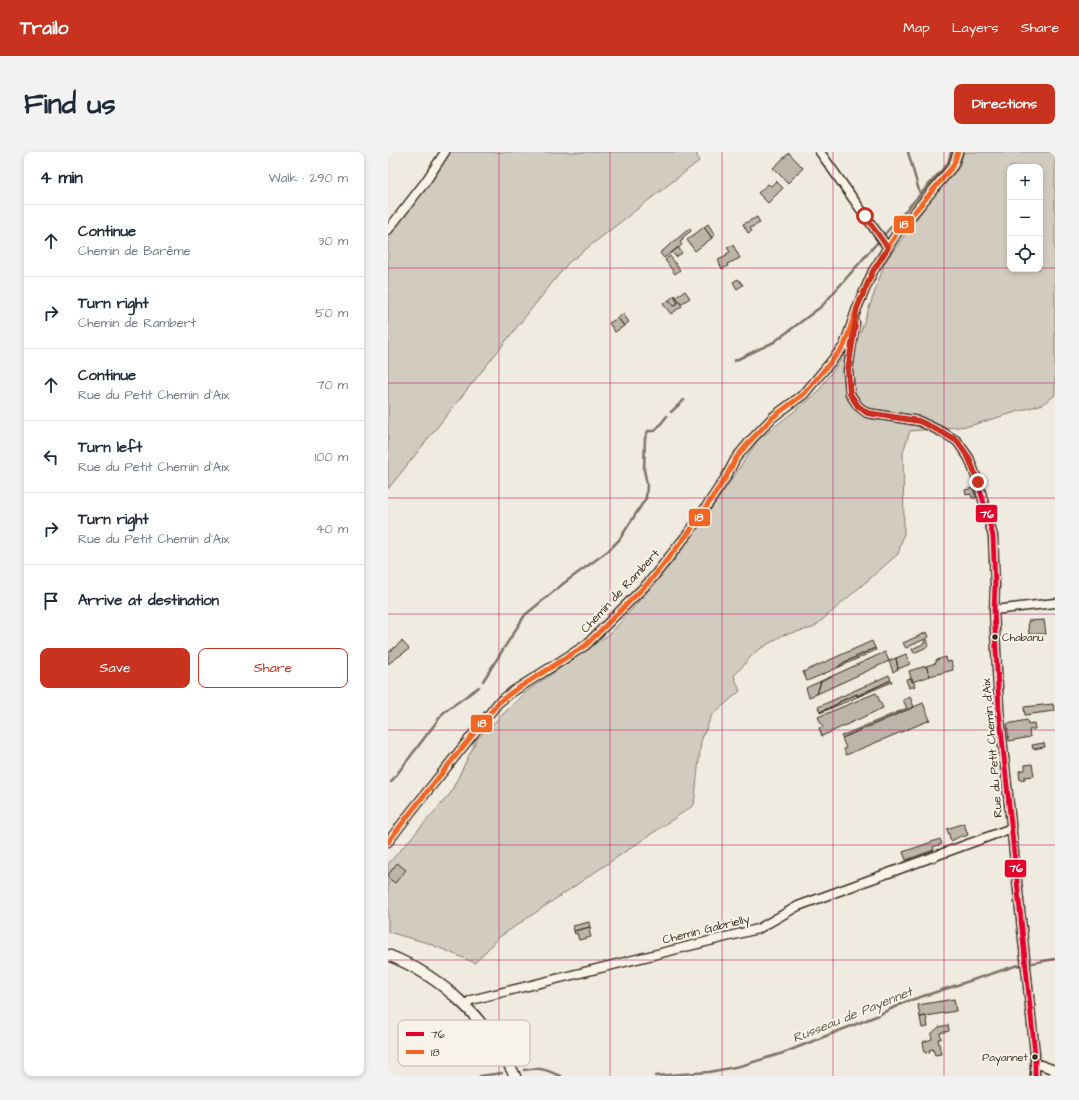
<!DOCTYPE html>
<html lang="en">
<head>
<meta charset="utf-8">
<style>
  :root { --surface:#fff; --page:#f2f2f3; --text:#1f2937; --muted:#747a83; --line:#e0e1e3; --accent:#c8321e }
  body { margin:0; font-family:"Architects Daughter",sans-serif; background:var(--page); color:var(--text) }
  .controls { position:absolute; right:12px; top:12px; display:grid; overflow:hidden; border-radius:8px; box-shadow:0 2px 6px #0003 }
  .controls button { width:36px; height:36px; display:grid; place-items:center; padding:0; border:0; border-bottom:1px solid var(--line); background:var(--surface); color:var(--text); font:20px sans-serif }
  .stop { position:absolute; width:12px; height:12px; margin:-9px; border:3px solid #c8321e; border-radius:50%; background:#fff }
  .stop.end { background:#c8321e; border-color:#fff; box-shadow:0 1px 4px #0008 }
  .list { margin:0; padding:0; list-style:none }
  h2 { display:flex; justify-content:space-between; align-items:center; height:52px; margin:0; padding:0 16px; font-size:17px }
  h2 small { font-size:13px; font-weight:400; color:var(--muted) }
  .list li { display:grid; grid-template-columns:26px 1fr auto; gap:12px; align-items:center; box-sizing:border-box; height:72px; padding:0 16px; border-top:1px solid var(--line) }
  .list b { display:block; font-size:15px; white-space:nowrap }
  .list p { margin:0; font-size:13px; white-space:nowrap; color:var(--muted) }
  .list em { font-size:13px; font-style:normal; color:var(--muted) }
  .actions { display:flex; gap:8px; padding:12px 16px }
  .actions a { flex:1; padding:9px 0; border:1px solid var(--accent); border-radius:8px; text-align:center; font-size:14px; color:var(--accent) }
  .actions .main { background:var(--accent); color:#fff }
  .icon { flex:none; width:22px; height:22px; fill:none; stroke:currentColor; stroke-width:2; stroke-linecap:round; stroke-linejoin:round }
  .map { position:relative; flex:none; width:667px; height:924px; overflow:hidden; border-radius:8px }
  header { display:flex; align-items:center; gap:24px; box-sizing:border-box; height:56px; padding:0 20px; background:var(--accent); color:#fff }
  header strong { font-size:19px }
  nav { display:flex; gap:22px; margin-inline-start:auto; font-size:14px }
  .intro { display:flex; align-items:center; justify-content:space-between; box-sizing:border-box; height:96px; padding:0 24px }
  h1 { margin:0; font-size:28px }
  .button { padding:10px 18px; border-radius:8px; background:var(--accent); color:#fff; font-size:14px; font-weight:700 }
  main { display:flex; gap:24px; padding:0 24px }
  aside { flex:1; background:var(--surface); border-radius:8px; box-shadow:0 2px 6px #0003 }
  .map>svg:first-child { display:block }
  .green { fill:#d1cbc0; stroke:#867a6f; fill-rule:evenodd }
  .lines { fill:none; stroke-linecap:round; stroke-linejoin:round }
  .stream { stroke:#7e7266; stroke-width:2.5 }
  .building { fill:#bdb5aa; stroke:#3b2a1e }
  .minor-casing { stroke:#3b2a1e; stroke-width:11 }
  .major-casing { stroke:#3b2a1e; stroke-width:13 }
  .minor { stroke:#f7f3e8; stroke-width:8 }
  .major { stroke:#f7f3e8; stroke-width:10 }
  .bus-1-casing { stroke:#f7f3e8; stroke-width:8 }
  .bus-2-casing { stroke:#f7f3e8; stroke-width:8 }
  .bus-1 { stroke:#e4002b; stroke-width:5 }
  .bus-2 { stroke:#f26522; stroke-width:5 }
  .route { stroke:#c8321e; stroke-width:5 }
  .grid { fill:none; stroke:#c2185b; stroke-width:1; stroke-opacity:0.55 }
  .bus-dot { fill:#3b2a1e; stroke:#f7f3e8; stroke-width:1.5 }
  .labels { text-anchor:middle; stroke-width:4; stroke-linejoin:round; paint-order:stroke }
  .bus-label { font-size:11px; fill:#3b2a1e; stroke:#f7f3e8; text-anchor:start }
  .street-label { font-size:12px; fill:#3b2a1e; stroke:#f7f3e8 }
  .water-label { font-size:13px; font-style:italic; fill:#625448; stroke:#f7f3e8 }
  .key { fill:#f7f3e8; stroke:#bfb7ab; stroke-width:1 }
  .key-label { font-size:11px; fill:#3b2a1e }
  .line-badge { stroke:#f7f3e8; stroke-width:1.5 }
  .badge-label { font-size:11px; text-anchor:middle; font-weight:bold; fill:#fff }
</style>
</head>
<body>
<header>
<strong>Trailo</strong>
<nav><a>Map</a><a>Layers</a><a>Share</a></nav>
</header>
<div class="intro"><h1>Find us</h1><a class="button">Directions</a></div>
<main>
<aside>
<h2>4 min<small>Walk · 290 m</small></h2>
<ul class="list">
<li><svg class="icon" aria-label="ahead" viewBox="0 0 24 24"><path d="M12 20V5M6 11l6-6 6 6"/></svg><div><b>Continue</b><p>Chemin de Barême</p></div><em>30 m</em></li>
<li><svg class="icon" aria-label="right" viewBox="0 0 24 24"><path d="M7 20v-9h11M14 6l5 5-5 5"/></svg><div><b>Turn right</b><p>Chemin de Rambert</p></div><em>50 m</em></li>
<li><svg class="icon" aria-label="ahead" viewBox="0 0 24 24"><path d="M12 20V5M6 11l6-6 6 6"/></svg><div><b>Continue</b><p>Rue du Petit Chemin d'Aix</p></div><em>70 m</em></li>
<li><svg class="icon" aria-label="left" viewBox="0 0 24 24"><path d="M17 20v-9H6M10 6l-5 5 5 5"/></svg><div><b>Turn left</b><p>Rue du Petit Chemin d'Aix</p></div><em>100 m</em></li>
<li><svg class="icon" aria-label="right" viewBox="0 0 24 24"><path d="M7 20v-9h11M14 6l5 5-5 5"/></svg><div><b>Turn right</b><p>Rue du Petit Chemin d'Aix</p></div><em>40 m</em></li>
<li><svg class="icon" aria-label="arrive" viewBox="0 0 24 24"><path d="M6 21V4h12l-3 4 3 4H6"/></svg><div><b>Arrive at destination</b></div></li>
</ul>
<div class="actions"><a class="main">Save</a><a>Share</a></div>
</aside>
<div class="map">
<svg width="667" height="924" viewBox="0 0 667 924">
  <rect width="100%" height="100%" fill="#efebe0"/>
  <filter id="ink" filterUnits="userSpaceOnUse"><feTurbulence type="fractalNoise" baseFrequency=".025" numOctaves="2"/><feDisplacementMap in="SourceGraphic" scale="8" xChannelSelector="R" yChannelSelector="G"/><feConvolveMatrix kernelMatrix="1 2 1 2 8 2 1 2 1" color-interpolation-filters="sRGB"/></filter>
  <g filter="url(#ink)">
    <!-- green -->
    <path class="green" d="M57,0H308L311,9L180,111L0,337V78Z
      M576,0H667V243L655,252L581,274L522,279L515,300L516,381L510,402L425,476L395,483L367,500L346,524L352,539L324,563L313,589L306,653L110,786L87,811L40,791L0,780V712L62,642L89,587L139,539L223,481L284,411L338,336L370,288L429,241L473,179L497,110L543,47L570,17ZM622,15H652V117H622Z"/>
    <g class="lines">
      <!-- stream -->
      <path class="stream" d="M520,0L532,42
        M496,83L560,11L563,0
        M346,209L386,190L434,154L489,91
        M283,260L296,248
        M95,529L137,463L176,431L220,399L231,388L258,346L259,332L256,318L257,286L260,279H267L279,264
        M3,630L56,560L91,535
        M136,918C156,915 156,918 173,924
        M92,924L114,921
        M267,924L321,920L352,914L395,901L486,865L517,850L551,839L627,814L667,807"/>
    </g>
    <!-- building -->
    <path class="building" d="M401,1L415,16L400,31L385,16Z
      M388,29L395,36L380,51L370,41L380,32L383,34Z
      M369,65L372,71L362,76L364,79L360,81L355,72Z
      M320,72L327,83L324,86L316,75Z
      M316,75L324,86L307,99L299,88Z
      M302,76L303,79L294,86L295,88L292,90L294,93L276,106L272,101Z
      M345,93L352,106L339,112L340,114L334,117L330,108L339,104L338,102L342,100L339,95Z
      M290,95L294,101L288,105L284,100Z
      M282,104L292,118L287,122L277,108Z
      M350,127L355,133L349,137L345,130Z
      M297,139L302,146L293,152L288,145Z
      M287,143L294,154L283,162L275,152L281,148L286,154L290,151L286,144Z
      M286,144L290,151L286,154L281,148Z
      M235,162L241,170L236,174L230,166Z
      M230,166L236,174L227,180L221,171Z
      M585,336L588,346H584L583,342L578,343L577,338Z
      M656,468L658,482H641L640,469Z
      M539,480L541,485L518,496L515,491Z
      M539,487L541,494L526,501L524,497L537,491L536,489Z
      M14,489L21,497L0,512V501Z
      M484,489L487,496L455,511L449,516L419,529L415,520Z
      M487,496L488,498L449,516L455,511Z
      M497,500L501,509L429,542L433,529Z
      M518,502L522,512L510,517L508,506Z
      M558,505L559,510L563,509L565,518L542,524L538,514L548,511V508Z
      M508,506L510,517L505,520L501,509Z
      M538,514L542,524L524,530L521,519Z
      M501,523L503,528L469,544V542L451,550V551L432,560L430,555Z
      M524,526L527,534L521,536L518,527Z
      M503,528L504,530L432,561V560L451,551V550L469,542V544Z
      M433,529L429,542L421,545L418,536Z
      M488,541L495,556L434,584L431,576L435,575L430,565Z
      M522,545L526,555L454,586L453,584L519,556L515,548Z
      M535,551L542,568L458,603L456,597L458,596L454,586Z
      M665,552L666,559L637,563L636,555Z
      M639,568L640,572L646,571L647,577L641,578L642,585L621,589L619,572Z
      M656,591L657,595L645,597L644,593Z
      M644,612L646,624L636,625L637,627L632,628L631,619L637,618V613Z
      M576,671L580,683L575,685L574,683L573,684L563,689L559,677Z
      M552,687L554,692L545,695L546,698L518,708L515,700Z
      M9,711L18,718L7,731L0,726V723Z
      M201,770L202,775L186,779L185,774Z
      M202,775L203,777L201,778L203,785L191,788L189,781L187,782L186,779Z
      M566,847L568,859L532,865L530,853Z
      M538,864L540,875L534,876L532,865Z
      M560,873L561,879L552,881L553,887H550L553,902L547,903L545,897L541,898L542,900L537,901L535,890L544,887L543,882L551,875Z"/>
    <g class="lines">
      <defs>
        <path id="minor" d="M432,0L500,96
          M0,78L38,29L57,0
          M467,171L460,218L462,242L470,254L479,261L531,269L554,280L569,289L581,306L590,330L605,384L607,433L606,458L611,557L647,902V924
          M606,458L667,451
          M0,690L26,656L110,551L124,540L198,493L262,429L302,379L338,325L348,306L363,288L385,265L416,242L456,194L469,156L485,119L509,81L565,14L570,0
          M77,853L83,848L370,777L410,754L624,676
          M647,911L667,918"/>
        <path id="major" d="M0,803C56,825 101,870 127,924"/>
      </defs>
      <!-- minor casing -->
      <use href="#minor" class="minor-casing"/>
      <!-- major casing -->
      <use href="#major" class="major-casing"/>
      <!-- minor -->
      <use href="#minor" class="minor"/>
      <!-- major -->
      <use href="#major" class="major"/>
      <defs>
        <path id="bus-1" d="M467,175L460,218L462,242L470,254L479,261L531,269L554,280L569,289L581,306L590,330L605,384L607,433L606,458L611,557L647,902V924"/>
        <path id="bus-2" d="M0,690L26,656L110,551L124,540L198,493L262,429L302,379L338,325L348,306L363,288L385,265L416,242L456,194L469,156L485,119L509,81L565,14L570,0"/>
      </defs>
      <!-- bus-1 casing -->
      <use href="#bus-1" class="bus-1-casing"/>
      <!-- bus-2 casing -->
      <use href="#bus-2" class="bus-2-casing"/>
      <!-- bus-1 -->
      <use href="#bus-1" class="bus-1"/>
      <!-- bus-2 -->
      <use href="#bus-2" class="bus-2"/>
    </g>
  </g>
  <g class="lines" filter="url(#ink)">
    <!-- route -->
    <path class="route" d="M477,64L500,96L485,119L469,156L460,218L462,242L470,254L480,261L531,269L554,280L569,289L581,306L590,330"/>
  </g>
  <!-- grid -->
  <path class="grid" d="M111,0V924M222,0V924M334,0V924M445,0V924M556,0V924M0,116H622M652,116H667M0,231H667M0,346H667M0,462H667M0,578H667M0,693H667M0,808H667"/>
  <!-- markers -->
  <g class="bus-dot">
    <circle cx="607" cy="485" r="3.5"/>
    <circle cx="647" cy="905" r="3.5"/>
  </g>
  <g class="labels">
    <!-- bus labels -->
    <g class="bus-label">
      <text x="614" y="489">Chabanu</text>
      <text x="640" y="909" text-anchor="end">Payannet</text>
    </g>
    <!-- street labels -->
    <g class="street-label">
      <text transform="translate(232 439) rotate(-47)" y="4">Chemin de Rambert</text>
      <text transform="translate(604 596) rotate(-95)" y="4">Rue du Petit Chemin d'Aix</text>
      <text transform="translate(318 777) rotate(-14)" y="4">Chemin Gabrielly</text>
    </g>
    <!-- water labels -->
    <g class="water-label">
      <text transform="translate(464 862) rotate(-22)" y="5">Russeau de Payennet</text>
    </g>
  </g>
  <!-- legend -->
  <rect x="10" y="868" width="132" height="46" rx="6" class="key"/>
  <rect x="18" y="880" width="18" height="4" fill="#e4002b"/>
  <rect x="18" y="898" width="18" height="4" fill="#f26522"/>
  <g class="key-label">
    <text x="43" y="886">76</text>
    <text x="43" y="904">18</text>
  </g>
  <g class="line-badge">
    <rect x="505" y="63" width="22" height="19" rx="4" fill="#f26522"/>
    <rect x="587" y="352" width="23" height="19" rx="4" fill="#e4002b"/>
    <rect x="300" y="356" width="23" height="19" rx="4" fill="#f26522"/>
    <rect x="82" y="562" width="23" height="19" rx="4" fill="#f26522"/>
    <rect x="616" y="707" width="23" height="19" rx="4" fill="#e4002b"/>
  </g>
  <g class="badge-label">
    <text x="516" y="76">18</text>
    <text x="599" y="366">76</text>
    <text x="311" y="369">18</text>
    <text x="94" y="575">18</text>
    <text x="628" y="720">76</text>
  </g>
</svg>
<div class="controls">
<button>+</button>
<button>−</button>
<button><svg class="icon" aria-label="locate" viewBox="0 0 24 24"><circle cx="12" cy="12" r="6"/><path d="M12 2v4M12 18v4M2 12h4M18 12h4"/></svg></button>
</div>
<div class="stop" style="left:477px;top:64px"></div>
<div class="stop end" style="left:590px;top:330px"></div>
</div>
</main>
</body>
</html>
